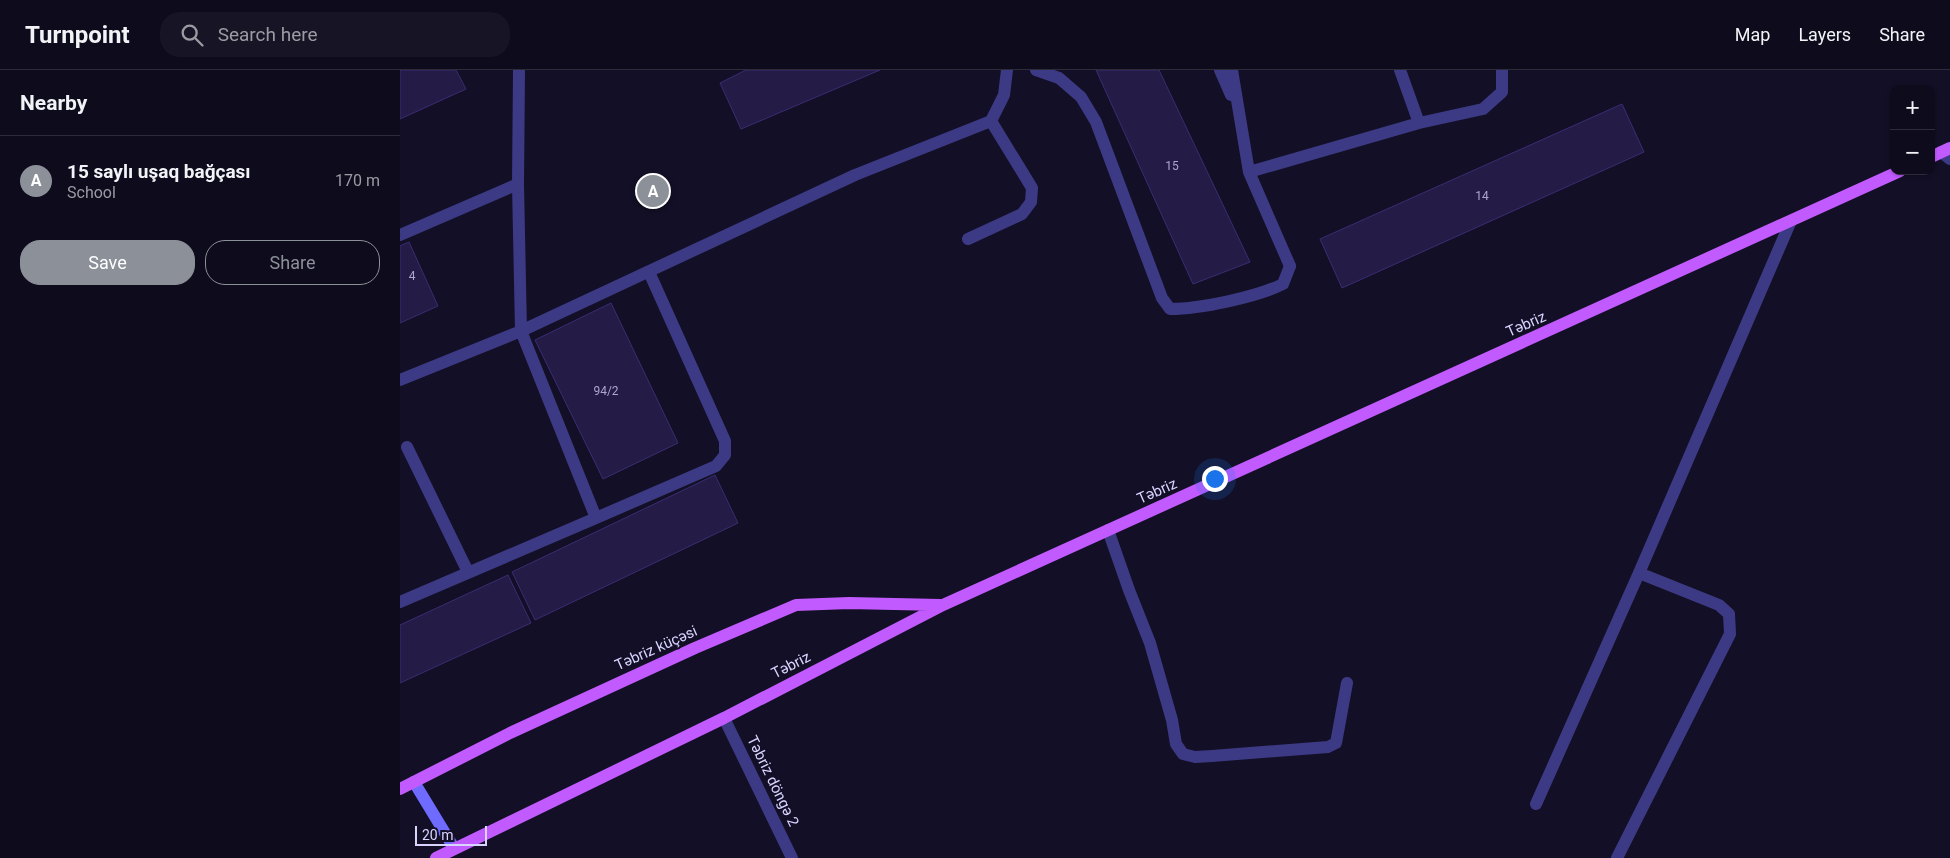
<!DOCTYPE html>
<html lang="en">
<head>
<meta charset="utf-8">
<style>
  :root { --surface:#0e0b1c; --page:#171425; --text:#f1f3f6; --muted:#9b9ba3; --line:#2e2b3b; --accent:#8c9099 }
  body { margin:0; font-family:Roboto,sans-serif; background:var(--page); color:var(--text) }
  .controls { position:absolute; right:15px; top:15px; display:grid; overflow:hidden; border-radius:10px; box-shadow:0 1px 4px #0004 }
  .controls button { width:45px; height:45px; display:grid; place-items:center; padding:0; border:0; border-bottom:1px solid var(--line); background:var(--surface); color:var(--text); font:25px sans-serif }
  .scale { position:absolute; left:15px; bottom:12px; width:72px; box-sizing:border-box; padding-left:5px; border:2px solid #d9d4ff; border-top:0; font-size:14px; line-height:18px; white-space:nowrap; color:#d9d4ff; -webkit-text-stroke:4px #130f26; paint-order:stroke }
  .you { position:absolute; left:814px; top:408px; width:18px; height:18px; margin:-12px; border:4px solid #fff; border-radius:50%; background:#1a73e8; box-shadow:0 0 0 8px #1a73e833 }
  .badge { display:grid; place-items:center; width:32px; height:32px; border-radius:50%; background:var(--accent); color:#fff; font-size:16px; font-weight:700 }
  .pin { position:absolute; translate:-50% -50%; border:2px solid #fff; box-shadow:0 1px 5px #0006 }
  .list { margin:0; padding:0; list-style:none }
  h2 { display:flex; justify-content:space-between; align-items:center; height:65px; margin:0; padding:0 20px; font-size:21px }
  h2 small { font-size:16px; font-weight:400; color:var(--muted) }
  .list li { display:grid; grid-template-columns:32px 1fr auto; gap:15px; align-items:center; box-sizing:border-box; height:90px; padding:0 20px; border-top:1px solid var(--line) }
  .list b { display:block; font-size:19px; white-space:nowrap }
  .list p { margin:0; font-size:16px; white-space:nowrap; color:var(--muted) }
  .list em { font-size:16px; font-style:normal; color:var(--muted) }
  .actions { display:flex; gap:10px; padding:15px 20px }
  .actions a { flex:1; padding:11px 0; border:1px solid var(--accent); border-radius:20px; text-align:center; font-size:18px; color:var(--accent) }
  .actions .main { background:var(--accent); color:#fff }
  .icon { flex:none; width:28px; height:28px; fill:none; stroke:currentColor; stroke-width:2; stroke-linecap:round; stroke-linejoin:round }
  .map { position:relative; flex:none; width:1550px; height:788px; overflow:hidden }
  header { display:flex; align-items:center; gap:30px; box-sizing:border-box; height:70px; padding:0 25px; background:var(--surface); border-bottom:1px solid var(--line) }
  header strong { font-size:24px }
  nav { display:flex; gap:28px; margin-inline-start:auto; font-size:18px }
  .search { width:350px; height:45px; background:var(--page); display:flex; align-items:center; gap:12px; box-sizing:border-box; padding:0 18px; border-radius:20px; color:var(--muted); font-size:19px }
  main { display:flex }
  aside { flex:1; background:var(--surface) }
  .map>svg:first-child { display:block }
  .building { fill:#241b47; stroke:#3b2d73 }
  .lines { fill:none; stroke-linecap:round; stroke-linejoin:round }
  .lane { stroke:#3d3a85; stroke-width:12 }
  .street { stroke:#3d3a85; stroke-width:12 }
  .secondary { stroke:#6f6bff; stroke-width:12 }
  .primary { stroke:#c25bff; stroke-width:12 }
  .labels { text-anchor:middle; stroke-width:4; stroke-linejoin:round; paint-order:stroke }
  .number-label { font-size:12px; fill:#aca6d1 }
  .street-label { font-size:15px; fill:#d9d4ff; stroke:#130f26 }
</style>
</head>
<body>
<header>
<strong>Turnpoint</strong>
<div class="search"><svg class="icon" aria-label="search" viewBox="0 0 24 24"><circle cx="10" cy="10" r="6"/><path d="M15 15l6 6"/></svg>Search here</div>
<nav><a>Map</a><a>Layers</a><a>Share</a></nav>
</header>
<main>
<aside>
<h2>Nearby<small></small></h2>
<ul class="list">
<li><span class="badge">A</span><div><b>15 saylı uşaq bağçası</b><p>School</p></div><em>170 m</em></li>
</ul>
<div class="actions"><a class="main">Save</a><a>Share</a></div>
</aside>
<div class="map">
<svg width="1550" height="788" viewBox="0 0 1550 788">
  <rect width="100%" height="100%" fill="#130f26"/>
  <!-- building -->
  <path class="building" d="M0,0H56L66,19L0,49Z
    M346,0H480L341,59L320,13Z
    M696,0H759L850,192L793,214Z
    M1222,34L1244,82L942,218L920,169Z
    M9,172L38,236L0,253V176Z
    M211,233L278,373L203,409L135,270Z
    M315,405L338,453L135,550L112,502Z
    M108,505L131,553L0,613V555Z"/>
  <g class="lines">
    <!-- lane -->
    <path class="lane" d="M820,0L831,25
      M832,0L849,102L890,196
      M1000,0L1019,53
      M849,102L1019,53L1083,39L1102,22V0"/>
    <!-- street -->
    <path class="street" d="M636,0L659,8L681,27L696,52L762,228L770,239C800,239 857,227 883,214L890,196
      M1541,82L1550,89
      M0,165L118,114
      M568,169L622,144L631,132L632,118L591,51
      M0,310L121,261L455,105L591,51L604,25L607,0
      M7,377L68,502
      M196,448L316,396L325,385V371L249,202
      M708,460L729,520L750,573L772,650L776,674L783,684L795,687L812,686L928,677L936,673L947,613
      M0,532L196,448L121,261L118,114L119,0
      M324,648L392,788
      M1136,734L1239,503L1390,153
      M1217,788L1330,564L1329,544L1319,535L1239,503"/>
    <!-- secondary -->
    <path class="secondary" d="M14,712L54,778"/>
    <!-- primary -->
    <path class="primary" d="M1531,87L1550,78
      M0,719L110,663L295,578L396,535L449,533L540,535
      M36,788L324,648L543,535L1500,101"/>
  </g>
  <g class="labels">
    <!-- number labels -->
    <g class="number-label">
      <text x="772" y="100">15</text>
      <text x="1082" y="130">14</text>
      <text x="12" y="210">4</text>
      <text x="206" y="325">94/2</text>
    </g>
    <!-- street labels -->
    <g class="street-label">
      <text transform="translate(1126 254) rotate(-24)" y="5">Təbriz</text>
      <text transform="translate(757 421) rotate(-24)" y="5">Təbriz</text>
      <text transform="translate(256 578) rotate(-24)" y="5">Təbriz küçəsi</text>
      <text transform="translate(391 595) rotate(-27)" y="5">Təbriz</text>
      <text transform="translate(373 711) rotate(64)" y="5">Təbriz döngə 2</text>
    </g>
  </g>
</svg>
<div class="controls">
<button>+</button>
<button>−</button>
</div>
<div class="scale">20 m</div>
<div class="you"></div>
<div class="pin badge" style="left:253px;top:121px">A</div>
</div>
</main>
</body>
</html>
